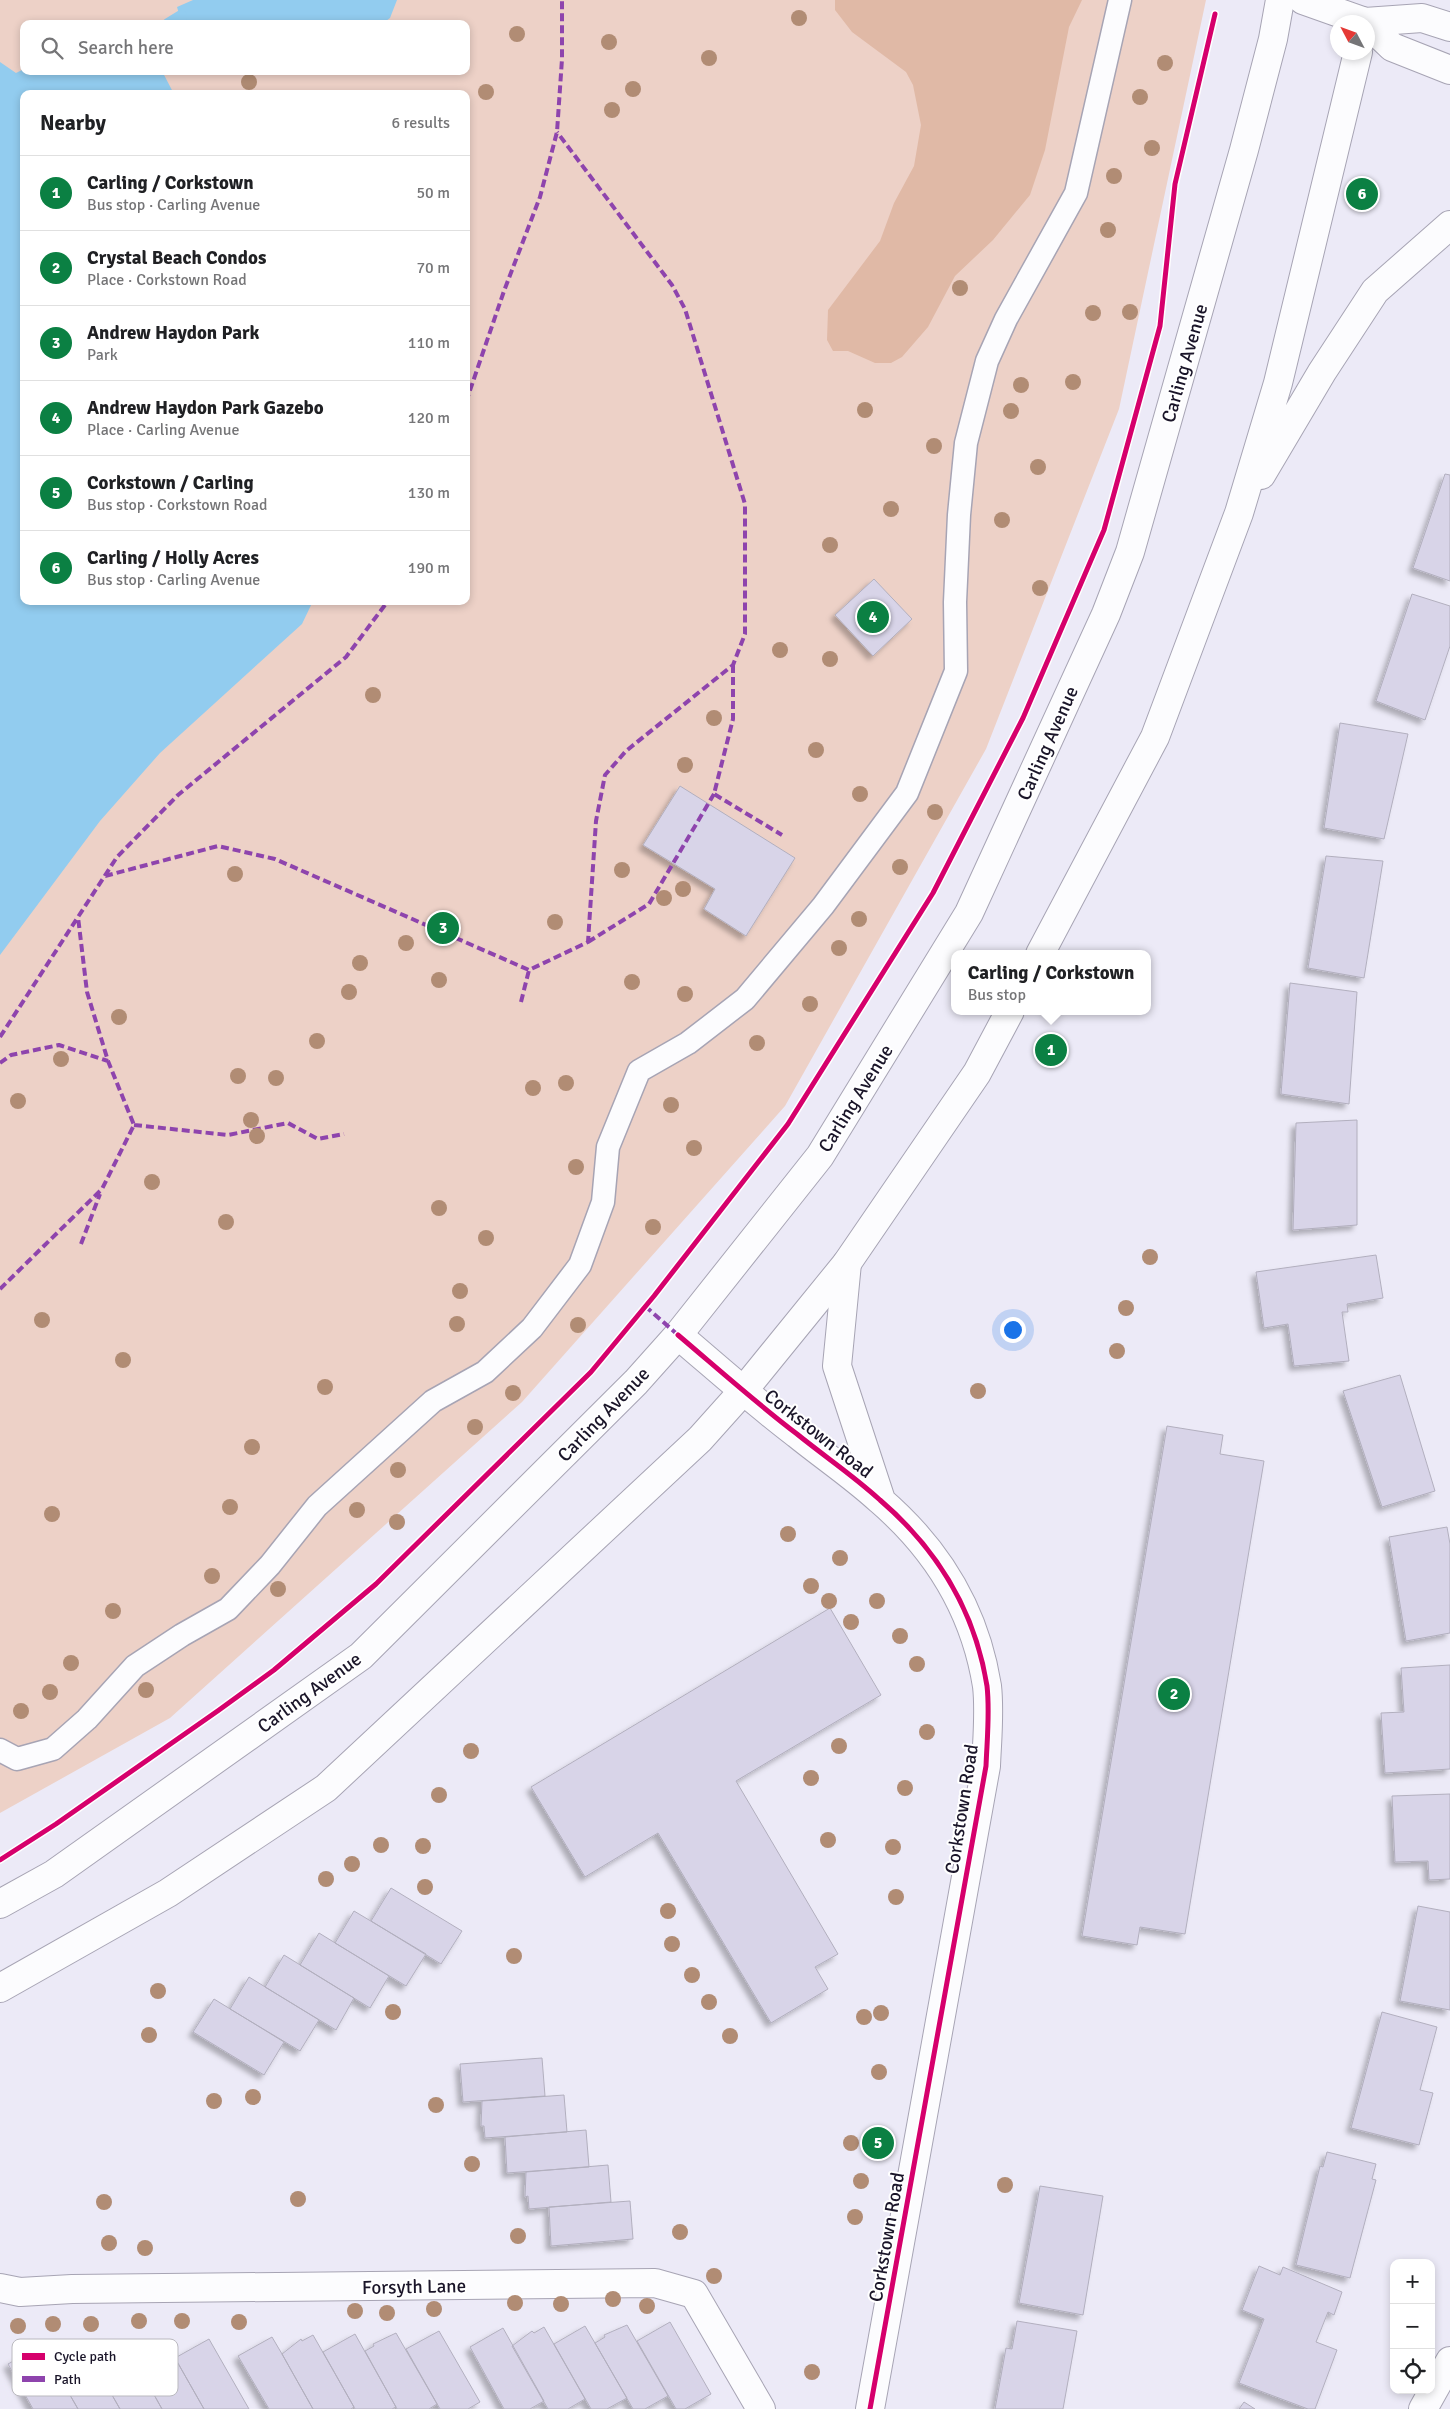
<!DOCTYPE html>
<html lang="en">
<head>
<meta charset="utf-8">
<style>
  :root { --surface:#fff; --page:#f2f2f2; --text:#202124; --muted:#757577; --line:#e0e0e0; --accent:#0b8043 }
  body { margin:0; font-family:Signika,sans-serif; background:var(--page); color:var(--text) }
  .controls { position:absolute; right:15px; bottom:15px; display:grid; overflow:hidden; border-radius:10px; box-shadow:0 2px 8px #0003 }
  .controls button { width:45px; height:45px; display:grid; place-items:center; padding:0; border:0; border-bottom:1px solid var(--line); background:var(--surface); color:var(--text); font:25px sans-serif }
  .compass { position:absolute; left:1330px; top:15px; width:45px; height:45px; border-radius:50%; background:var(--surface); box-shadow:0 2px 8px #0003; rotate:311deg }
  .you { position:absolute; left:1012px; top:1329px; width:18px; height:18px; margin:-12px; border:4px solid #fff; border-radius:50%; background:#1a73e8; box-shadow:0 0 0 8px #1a73e833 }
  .badge { display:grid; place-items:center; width:32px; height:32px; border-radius:50%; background:var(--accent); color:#fff; font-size:16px; font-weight:700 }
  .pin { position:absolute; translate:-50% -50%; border:2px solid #fff; box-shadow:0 1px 5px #0006 }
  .popup { position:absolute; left:951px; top:950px; width:200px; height:65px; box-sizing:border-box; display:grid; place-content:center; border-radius:10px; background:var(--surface); filter:drop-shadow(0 1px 4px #0005); font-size:16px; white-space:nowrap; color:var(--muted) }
  .popup b { font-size:19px; color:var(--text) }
  .popup::after { content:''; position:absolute; left:50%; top:100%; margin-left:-10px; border:10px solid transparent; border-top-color:var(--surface) }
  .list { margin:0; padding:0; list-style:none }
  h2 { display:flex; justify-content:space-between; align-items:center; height:65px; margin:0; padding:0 20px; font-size:21px }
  h2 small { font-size:16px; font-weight:400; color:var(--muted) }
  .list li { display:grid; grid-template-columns:32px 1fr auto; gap:15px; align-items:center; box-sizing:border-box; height:75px; padding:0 20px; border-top:1px solid var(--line) }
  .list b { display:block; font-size:19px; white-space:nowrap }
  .list p { margin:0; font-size:16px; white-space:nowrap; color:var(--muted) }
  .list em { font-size:16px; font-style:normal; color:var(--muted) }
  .icon { flex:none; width:28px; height:28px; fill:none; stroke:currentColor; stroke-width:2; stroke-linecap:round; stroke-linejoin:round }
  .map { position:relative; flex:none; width:1450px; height:2409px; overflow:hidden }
  .search { position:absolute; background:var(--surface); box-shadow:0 2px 8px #0003; left:20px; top:20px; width:450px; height:55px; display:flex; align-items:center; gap:12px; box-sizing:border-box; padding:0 18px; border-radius:10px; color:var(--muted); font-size:19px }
  .panel { position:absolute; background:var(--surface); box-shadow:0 2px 8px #0003; left:20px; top:90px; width:450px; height:515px; border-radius:10px }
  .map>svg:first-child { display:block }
  .green { fill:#edd1c7; fill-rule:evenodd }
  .forest { fill:#e0b9a6 }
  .water { fill:#92ccef }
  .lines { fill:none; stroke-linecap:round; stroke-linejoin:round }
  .stream { stroke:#92ccef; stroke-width:12 }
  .building { fill:#d8d4e8; stroke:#b2afbe; filter:url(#shadow) }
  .service-casing { stroke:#a7a4b4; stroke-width:25 }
  .minor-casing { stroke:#a7a4b4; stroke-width:30 }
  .tertiary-casing { stroke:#a7a4b4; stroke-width:30 }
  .secondary-casing { stroke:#a7a4b4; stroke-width:30 }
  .service { stroke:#fcfcfe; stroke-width:22 }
  .minor { stroke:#fcfcfe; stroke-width:28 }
  .tertiary { stroke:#fcfcfe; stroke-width:28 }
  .secondary { stroke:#fcfcfe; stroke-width:28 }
  .quiet { stroke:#8e44ad; stroke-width:4; stroke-dasharray:8 4; stroke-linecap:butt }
  .cycleway-casing { stroke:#fff; stroke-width:8 }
  .cycleway { stroke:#d6006c; stroke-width:5 }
  .tree { fill:#b18c74 }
  .labels { text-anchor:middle; stroke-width:4; stroke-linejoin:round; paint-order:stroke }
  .street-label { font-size:19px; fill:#1a1529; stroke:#fff }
  .key { fill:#fff; stroke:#bab9bf; stroke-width:1 }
  .key-label { font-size:14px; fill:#1a1529 }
</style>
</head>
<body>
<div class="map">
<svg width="1450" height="2409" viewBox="0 0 1450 2409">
  <defs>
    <filter id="shadow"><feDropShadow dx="-4.5" dy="4.5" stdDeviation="2.5" flood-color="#0004"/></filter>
  </defs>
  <rect width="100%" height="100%" fill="#eceaf7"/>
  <!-- green -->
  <path class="green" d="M0,0H1206L1119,409L986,749L785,1106L522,1402L170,1718L0,1813ZM24,24H466V71H24ZM24,94H466V601H24Z"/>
  <!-- forest -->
  <path class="forest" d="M835,0H1082L1069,27L1045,150L1030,195L993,240L955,276L928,327L902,357L891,363H875L848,351H833L827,340L828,310L880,241L894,203L914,166L921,125L913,85L906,72L852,32L835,10Z"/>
  <!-- water -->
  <path class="water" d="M193,0H397L390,18L382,24H182L177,7Z
    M0,62L16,73L24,69V71H162L174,94H24V601H313L302,624L160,753L100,821L0,955Z"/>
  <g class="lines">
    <!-- stream -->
    <path class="stream" d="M168,24L181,16"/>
  </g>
  <!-- building -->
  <path class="building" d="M1445,474L1450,475V581L1413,568Z
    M874,579L912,619L873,656L835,615Z
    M1412,594L1450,606V646L1425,720L1376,701Z
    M1340,723L1408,734L1384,839L1324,828Z
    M680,786L795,858L746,936L704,909L715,889L643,845Z
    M1326,856L1383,861L1364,978L1308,968Z
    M1290,983L1357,992L1349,1104L1281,1094Z
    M1357,1120V1225L1293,1230L1296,1123Z
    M1376,1255L1383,1298L1347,1304L1348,1312H1342L1349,1361L1294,1366L1288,1324L1264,1328L1256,1272Z
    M1400,1375L1435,1491L1382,1507L1343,1391Z
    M1167,1426L1223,1435L1220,1454L1264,1461L1185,1934L1140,1927L1137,1945L1082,1936Z
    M1447,1527L1450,1544V1633L1406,1641L1389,1537Z
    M830,1608L881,1695L736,1781L838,1954L815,1967L828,1989L771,2023L658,1833L585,1877L531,1787Z
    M1450,1665V1769L1385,1773L1381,1713L1404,1712L1401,1668Z
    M1450,1794V1879L1429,1880L1428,1861L1395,1862L1392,1796Z
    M391,1888L462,1931L441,1964L371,1921Z
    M1418,1906L1450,1912V2010L1400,2001Z
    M354,1911L426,1954L406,1986L335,1943Z
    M319,1933L389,1976L370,2008L300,1965Z
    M284,1955L354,1998L336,2030L265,1987Z
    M249,1977L319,2020L300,2051L230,2009Z
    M214,1999L284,2042L264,2075L193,2032Z
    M1382,2012L1437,2027L1420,2090L1433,2093L1419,2145L1351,2128Z
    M542,2058L545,2096L463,2102L460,2064Z
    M564,2095L567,2132L485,2138L484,2126H481L482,2101Z
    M586,2130L589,2167L507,2173L505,2137Z
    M1327,2152L1376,2164L1372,2179L1376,2180L1350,2278L1296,2265L1320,2166L1323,2167Z
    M608,2165L611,2202L529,2209L528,2196L525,2197L526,2172Z
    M1040,2186L1103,2196L1083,2315L1019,2303Z
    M630,2201L633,2239L551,2246L549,2207Z
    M1259,2266L1280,2275L1283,2267L1342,2292L1334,2315L1328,2312L1316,2342L1337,2350L1315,2409H1308L1239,2383L1264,2319L1242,2310Z
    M1017,2321L1077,2331L1063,2409H995L1006,2348L1012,2349Z
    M670,2322L711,2394L685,2409H676L637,2341Z
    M627,2325L668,2396L645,2409H633L595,2343L605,2337L604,2335Z
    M585,2326L627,2398L607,2409H591L554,2344Z
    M544,2327L585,2399L568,2409H548L512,2346L532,2331L534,2333Z
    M503,2328L544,2401L530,2409H504L470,2347Z
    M439,2331L480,2402L468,2409H440L406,2349Z
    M396,2333L437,2404L429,2409H397L365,2351L374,2346L373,2344Z
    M355,2334L396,2407L392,2409H355L323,2352Z
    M313,2335L354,2407L351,2409H313L282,2354L301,2339L302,2341Z
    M272,2337L282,2354L313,2409H269L238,2356Z
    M209,2339L249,2409H204L175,2358Z
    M166,2340L175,2358L204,2409H162L134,2359L143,2353L142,2351Z
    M124,2342L134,2359L162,2409H120L92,2360Z
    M83,2344L92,2360L120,2409H78L51,2362L71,2347L73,2350Z
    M42,2345L51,2362L78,2409H33L8,2364Z
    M1244,2402L1255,2409H1239Z"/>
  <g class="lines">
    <defs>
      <path id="service" d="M0,1750L17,1759L53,1749L87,1719L135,1666L182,1635L228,1609L270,1565L317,1506L433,1401L485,1372L532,1328L580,1265L603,1202L608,1147L639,1071L688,1043L745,999L823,906L907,793L956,671L955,602L959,515L966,443L987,361L1006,319L1076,193L1120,0"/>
      <path id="minor" d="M0,2288L20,2292L72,2289L655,2283L694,2294L761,2409
        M1423,2409L1450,2361"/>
      <path id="tertiary" d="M847,1263L837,1366L881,1500
        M678,1335C717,1368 756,1403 797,1434C824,1456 854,1476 880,1500C937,1549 975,1611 987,1686C990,1712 987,1740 986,1766L870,2409"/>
      <path id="secondary" d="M1303,0L1365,22L1422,18L1450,27
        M1368,24L1392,47L1450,70
        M1261,475L1322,372L1375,291L1450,225
        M1040,954L1155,737L1239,513L1278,383L1358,52
        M0,1904L54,1874L361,1656L636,1382L678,1335L820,1156L969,913L1106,614L1130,552L1244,150L1273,39L1280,0
        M0,1988L168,1893L326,1788L700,1439L743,1391L847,1263L977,1073L1010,1011"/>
    </defs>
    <!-- service casing -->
    <use href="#service" class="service-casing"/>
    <!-- minor casing -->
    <use href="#minor" class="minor-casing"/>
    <!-- tertiary casing -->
    <use href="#tertiary" class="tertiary-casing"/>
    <!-- secondary casing -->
    <use href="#secondary" class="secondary-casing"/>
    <!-- service -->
    <use href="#service" class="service"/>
    <!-- minor -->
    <use href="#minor" class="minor"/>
    <!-- tertiary -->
    <use href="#tertiary" class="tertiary"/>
    <!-- secondary -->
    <use href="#secondary" class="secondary"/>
    <!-- quiet -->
    <path class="quiet" d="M466,402L504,291L540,197L557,132L562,59V0
      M733,665V719L714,794L782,835
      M105,876L218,846L275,859L529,970L588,942L596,821L605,775L626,751L733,665L745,634V504L685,309L672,285L557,132
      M588,942L649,904L714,794
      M521,1002L529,970
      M0,1037L117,857L178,795L346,657L388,601
      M0,1063L11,1055L59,1045L108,1061
      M134,1125L228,1135L288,1123L318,1139L344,1134
      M81,1244L100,1194
      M0,1289L102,1189L134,1125L108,1061L87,992L78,917
      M645,1306L678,1335"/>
    <defs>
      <path id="cycleway" d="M678,1335C717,1368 756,1403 797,1434C824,1456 854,1476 880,1500C937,1549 975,1611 987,1686C990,1712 987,1740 986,1766L870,2409
        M0,1860L56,1824L219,1710L274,1670L376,1584L591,1372L654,1296L788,1124L933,893L1023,718L1104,530L1160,326L1175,184L1215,14"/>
    </defs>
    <!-- cycleway casing -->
    <use href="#cycleway" class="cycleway-casing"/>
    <!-- cycleway -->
    <use href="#cycleway" class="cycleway"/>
  </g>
  <!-- trees -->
  <g class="tree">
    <circle cx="799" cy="18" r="8"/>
    <circle cx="517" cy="34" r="8"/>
    <circle cx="609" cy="42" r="8"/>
    <circle cx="709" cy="58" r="8"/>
    <circle cx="1165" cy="63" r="8"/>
    <circle cx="249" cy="82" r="8"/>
    <circle cx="633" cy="89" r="8"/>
    <circle cx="486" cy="92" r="8"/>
    <circle cx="1140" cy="97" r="8"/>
    <circle cx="612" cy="110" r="8"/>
    <circle cx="1152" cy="148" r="8"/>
    <circle cx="1114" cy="176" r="8"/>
    <circle cx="1108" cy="230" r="8"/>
    <circle cx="960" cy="288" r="8"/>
    <circle cx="1130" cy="312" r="8"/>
    <circle cx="1093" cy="313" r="8"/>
    <circle cx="1073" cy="382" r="8"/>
    <circle cx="1021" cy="385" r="8"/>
    <circle cx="865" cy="410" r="8"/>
    <circle cx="1011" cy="411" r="8"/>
    <circle cx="934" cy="446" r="8"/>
    <circle cx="1038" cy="467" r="8"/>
    <circle cx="891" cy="509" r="8"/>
    <circle cx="1002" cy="520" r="8"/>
    <circle cx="830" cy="545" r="8"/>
    <circle cx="1040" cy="588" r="8"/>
    <circle cx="780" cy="650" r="8"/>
    <circle cx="830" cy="659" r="8"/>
    <circle cx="373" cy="695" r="8"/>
    <circle cx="714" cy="718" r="8"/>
    <circle cx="816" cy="750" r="8"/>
    <circle cx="685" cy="765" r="8"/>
    <circle cx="860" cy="794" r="8"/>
    <circle cx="935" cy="812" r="8"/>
    <circle cx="900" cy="867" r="8"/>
    <circle cx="622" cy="870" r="8"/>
    <circle cx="235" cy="874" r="8"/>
    <circle cx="683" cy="889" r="8"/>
    <circle cx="664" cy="898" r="8"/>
    <circle cx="859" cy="919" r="8"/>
    <circle cx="555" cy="922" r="8"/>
    <circle cx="406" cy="943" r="8"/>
    <circle cx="839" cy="948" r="8"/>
    <circle cx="360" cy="963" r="8"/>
    <circle cx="439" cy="980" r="8"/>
    <circle cx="632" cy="982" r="8"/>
    <circle cx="349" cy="992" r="8"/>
    <circle cx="685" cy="994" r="8"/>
    <circle cx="810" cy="1004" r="8"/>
    <circle cx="119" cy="1017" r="8"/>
    <circle cx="317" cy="1041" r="8"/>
    <circle cx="757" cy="1043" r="8"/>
    <circle cx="61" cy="1059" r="8"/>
    <circle cx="238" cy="1076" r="8"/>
    <circle cx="276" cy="1078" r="8"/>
    <circle cx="566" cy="1083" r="8"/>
    <circle cx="533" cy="1088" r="8"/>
    <circle cx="18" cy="1101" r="8"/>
    <circle cx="671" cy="1105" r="8"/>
    <circle cx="251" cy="1120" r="8"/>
    <circle cx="257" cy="1136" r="8"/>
    <circle cx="694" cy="1148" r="8"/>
    <circle cx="576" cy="1167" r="8"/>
    <circle cx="152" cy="1182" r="8"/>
    <circle cx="439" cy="1208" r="8"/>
    <circle cx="226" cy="1222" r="8"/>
    <circle cx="653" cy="1227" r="8"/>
    <circle cx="486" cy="1238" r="8"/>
    <circle cx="1150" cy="1257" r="8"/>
    <circle cx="460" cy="1291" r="8"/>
    <circle cx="1126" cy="1308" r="8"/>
    <circle cx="42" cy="1320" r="8"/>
    <circle cx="457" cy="1324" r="8"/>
    <circle cx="578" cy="1325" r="8"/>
    <circle cx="1117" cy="1351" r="8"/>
    <circle cx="123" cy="1360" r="8"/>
    <circle cx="325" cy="1387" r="8"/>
    <circle cx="978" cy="1391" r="8"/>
    <circle cx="513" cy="1393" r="8"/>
    <circle cx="475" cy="1427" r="8"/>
    <circle cx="252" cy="1447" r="8"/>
    <circle cx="398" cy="1470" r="8"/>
    <circle cx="230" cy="1507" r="8"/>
    <circle cx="357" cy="1510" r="8"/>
    <circle cx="52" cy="1514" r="8"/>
    <circle cx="397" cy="1522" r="8"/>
    <circle cx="788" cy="1534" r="8"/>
    <circle cx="840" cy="1558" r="8"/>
    <circle cx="212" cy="1576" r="8"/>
    <circle cx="811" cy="1586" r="8"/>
    <circle cx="278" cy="1589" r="8"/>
    <circle cx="829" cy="1601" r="8"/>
    <circle cx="877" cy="1601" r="8"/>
    <circle cx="113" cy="1611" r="8"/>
    <circle cx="851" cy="1622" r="8"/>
    <circle cx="900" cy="1636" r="8"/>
    <circle cx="71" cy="1663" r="8"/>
    <circle cx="917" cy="1664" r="8"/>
    <circle cx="146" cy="1690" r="8"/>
    <circle cx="50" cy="1692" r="8"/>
    <circle cx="21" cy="1711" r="8"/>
    <circle cx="927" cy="1732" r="8"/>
    <circle cx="839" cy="1746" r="8"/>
    <circle cx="471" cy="1751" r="8"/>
    <circle cx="811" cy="1778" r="8"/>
    <circle cx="905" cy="1788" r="8"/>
    <circle cx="439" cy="1795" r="8"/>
    <circle cx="828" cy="1840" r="8"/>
    <circle cx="381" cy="1845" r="8"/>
    <circle cx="423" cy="1846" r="8"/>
    <circle cx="893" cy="1847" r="8"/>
    <circle cx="352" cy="1864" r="8"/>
    <circle cx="326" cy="1879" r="8"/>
    <circle cx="425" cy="1887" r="8"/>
    <circle cx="896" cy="1897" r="8"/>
    <circle cx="668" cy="1911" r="8"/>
    <circle cx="672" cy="1944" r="8"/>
    <circle cx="514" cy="1956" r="8"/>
    <circle cx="692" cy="1975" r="8"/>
    <circle cx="158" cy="1991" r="8"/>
    <circle cx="709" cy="2002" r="8"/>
    <circle cx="393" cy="2012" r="8"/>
    <circle cx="881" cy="2013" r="8"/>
    <circle cx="864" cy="2017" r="8"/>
    <circle cx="149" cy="2035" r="8"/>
    <circle cx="730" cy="2036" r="8"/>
    <circle cx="879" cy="2072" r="8"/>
    <circle cx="253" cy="2097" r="8"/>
    <circle cx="214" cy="2101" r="8"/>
    <circle cx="436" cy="2105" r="8"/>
    <circle cx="851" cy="2143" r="8"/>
    <circle cx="472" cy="2164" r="8"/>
    <circle cx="861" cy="2181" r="8"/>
    <circle cx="1005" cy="2185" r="8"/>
    <circle cx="298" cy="2199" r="8"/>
    <circle cx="104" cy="2202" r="8"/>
    <circle cx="855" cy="2217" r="8"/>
    <circle cx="680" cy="2232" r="8"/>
    <circle cx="518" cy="2236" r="8"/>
    <circle cx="109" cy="2243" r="8"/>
    <circle cx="145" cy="2248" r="8"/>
    <circle cx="714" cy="2276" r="8"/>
    <circle cx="613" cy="2299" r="8"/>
    <circle cx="515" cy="2303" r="8"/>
    <circle cx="561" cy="2304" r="8"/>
    <circle cx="647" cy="2306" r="8"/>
    <circle cx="434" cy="2309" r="8"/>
    <circle cx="355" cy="2311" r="8"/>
    <circle cx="387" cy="2313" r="8"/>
    <circle cx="139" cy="2321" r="8"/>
    <circle cx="182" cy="2321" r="8"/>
    <circle cx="239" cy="2322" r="8"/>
    <circle cx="53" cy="2324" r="8"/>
    <circle cx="91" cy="2324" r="8"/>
    <circle cx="18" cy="2326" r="8"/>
    <circle cx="812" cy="2372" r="8"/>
  </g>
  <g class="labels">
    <!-- street labels -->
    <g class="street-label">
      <text transform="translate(1184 363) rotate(-74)" y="7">Carling Avenue</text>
      <text transform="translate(1047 743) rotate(-66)" y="7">Carling Avenue</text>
      <text transform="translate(855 1098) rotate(-58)" y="7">Carling Avenue</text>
      <text transform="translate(603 1414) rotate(-46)" y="7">Carling Avenue</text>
      <text transform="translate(819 1433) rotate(38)" y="7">Corkstown Road</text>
      <text transform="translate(309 1692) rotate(-36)" y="7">Carling Avenue</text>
      <text transform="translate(961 1809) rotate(-81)" y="7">Corkstown Road</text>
      <text transform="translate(886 2237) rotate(-80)" y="7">Corkstown Road</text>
      <text transform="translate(414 2286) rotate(-1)" y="7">Forsyth Lane</text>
    </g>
  </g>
  <!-- legend -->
  <rect x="12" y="2339" width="166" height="57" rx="8" class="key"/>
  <rect x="22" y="2353" width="23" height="7" fill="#d6006c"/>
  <rect x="22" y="2376" width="23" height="6" fill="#8e44ad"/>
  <g class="key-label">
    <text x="54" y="2361">Cycle path</text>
    <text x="54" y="2384">Path</text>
  </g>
</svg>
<div class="controls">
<button>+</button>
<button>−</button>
<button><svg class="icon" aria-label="locate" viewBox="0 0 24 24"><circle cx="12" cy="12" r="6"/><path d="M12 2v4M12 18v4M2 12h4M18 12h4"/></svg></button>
</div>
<svg class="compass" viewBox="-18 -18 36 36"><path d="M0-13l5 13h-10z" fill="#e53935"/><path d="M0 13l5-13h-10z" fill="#757577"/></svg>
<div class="you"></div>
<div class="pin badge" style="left:1051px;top:1050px">1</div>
<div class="popup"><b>Carling / Corkstown</b>Bus stop</div>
<div class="pin badge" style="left:1174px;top:1694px">2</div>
<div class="pin badge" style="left:443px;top:928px">3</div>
<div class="pin badge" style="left:873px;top:617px">4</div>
<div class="pin badge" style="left:878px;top:2143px">5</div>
<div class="pin badge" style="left:1362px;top:194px">6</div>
<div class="search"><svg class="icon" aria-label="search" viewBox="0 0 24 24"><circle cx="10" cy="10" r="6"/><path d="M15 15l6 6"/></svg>Search here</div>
<section class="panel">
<h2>Nearby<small>6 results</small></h2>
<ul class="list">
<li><span class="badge">1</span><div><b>Carling / Corkstown</b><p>Bus stop · Carling Avenue</p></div><em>50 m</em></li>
<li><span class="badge">2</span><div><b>Crystal Beach Condos</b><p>Place · Corkstown Road</p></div><em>70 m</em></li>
<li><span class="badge">3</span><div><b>Andrew Haydon Park</b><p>Park</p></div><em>110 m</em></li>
<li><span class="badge">4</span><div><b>Andrew Haydon Park Gazebo</b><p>Place · Carling Avenue</p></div><em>120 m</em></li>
<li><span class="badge">5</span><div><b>Corkstown / Carling</b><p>Bus stop · Corkstown Road</p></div><em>130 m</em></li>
<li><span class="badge">6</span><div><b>Carling / Holly Acres</b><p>Bus stop · Carling Avenue</p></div><em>190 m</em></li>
</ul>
</section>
</div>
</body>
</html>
